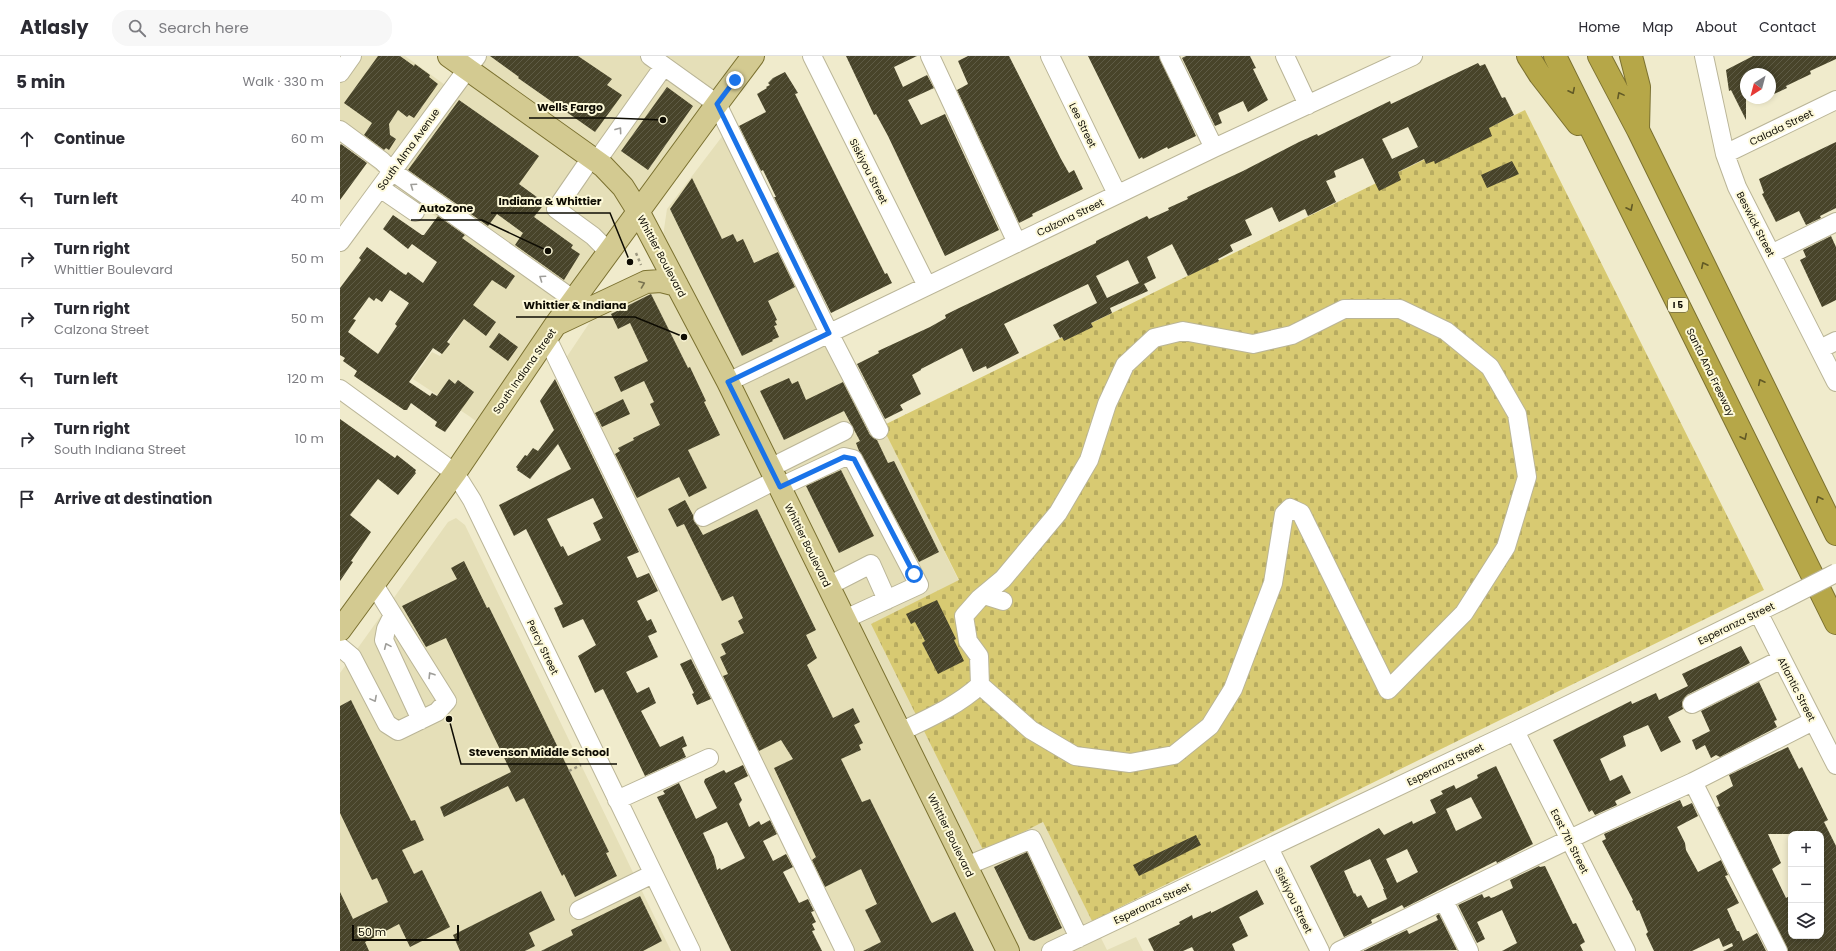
<!DOCTYPE html>
<html lang="en">
<head>
<meta charset="utf-8">
<style>
  :root { --surface:#fff; --page:#f7f7f7; --text:#2b2b33; --muted:#7c7c81; --line:#e1e1e2 }
  body { margin:0; font-family:Poppins,sans-serif; background:var(--page); color:var(--text) }
  .controls { position:absolute; right:12px; bottom:12px; display:grid; overflow:hidden; border-radius:8px; box-shadow:0 2px 6px #0003 }
  .controls button { width:36px; height:36px; display:grid; place-items:center; padding:0; border:0; border-bottom:1px solid var(--line); background:var(--surface); color:var(--text); font:20px sans-serif }
  .compass { position:absolute; left:1400px; top:12px; width:36px; height:36px; border-radius:50%; background:var(--surface); box-shadow:0 2px 6px #0003; rotate:216deg }
  .scale { position:absolute; left:12px; bottom:10px; width:107px; box-sizing:border-box; padding-left:4px; border:2px solid #0e0c03; border-top:0; font-size:11px; line-height:14px; white-space:nowrap; color:#0e0c03; -webkit-text-stroke:3px #fdf9d9; paint-order:stroke }
  .stop { position:absolute; width:12px; height:12px; margin:-9px; border:3px solid #1a73e8; border-radius:50%; background:#fff }
  .stop.end { background:#1a73e8; border-color:#fff; box-shadow:0 1px 4px #0008 }
  .list { margin:0; padding:0; list-style:none }
  h2 { display:flex; justify-content:space-between; align-items:center; height:52px; margin:0; padding:0 16px; font-size:17px }
  h2 small { font-size:13px; font-weight:400; color:var(--muted) }
  .list li { display:grid; grid-template-columns:26px 1fr auto; gap:12px; align-items:center; box-sizing:border-box; height:60px; padding:0 16px; border-top:1px solid var(--line) }
  .list b { display:block; font-size:15px; white-space:nowrap }
  .list p { margin:0; font-size:13px; white-space:nowrap; color:var(--muted) }
  .list em { font-size:13px; font-style:normal; color:var(--muted) }
  .icon { flex:none; width:22px; height:22px; fill:none; stroke:currentColor; stroke-width:2; stroke-linecap:round; stroke-linejoin:round }
  .map { position:relative; flex:none; width:1496px; height:895px; overflow:hidden }
  header { display:flex; align-items:center; gap:24px; box-sizing:border-box; height:56px; padding:0 20px; background:var(--surface); border-bottom:1px solid var(--line) }
  header strong { font-size:19px }
  nav { display:flex; gap:22px; margin-inline-start:auto; font-size:14px }
  .search { width:280px; height:36px; background:var(--page); display:flex; align-items:center; gap:10px; box-sizing:border-box; padding:0 14px; border-radius:16px; color:var(--muted); font-size:15px }
  main { display:flex }
  aside { flex:1; background:var(--surface) }
  .map>svg:first-child { display:block }
  .built { fill:#e5dfb8 }
  .cemetery { fill:url(#cemetery-stones) }
  .building { fill:url(#building-hatch); fill-rule:evenodd }
  .lines { fill:none; stroke-linecap:round; stroke-linejoin:round }
  .minor-casing { stroke:#bab597; stroke-width:20 }
  .major-casing { stroke:#7b7130; stroke-width:24 }
  .highway-casing { stroke:#7b7130; stroke-width:24 }
  .path { stroke:#9c9881; stroke-width:2.5; stroke-dasharray:3 3; stroke-linecap:butt }
  .minor { stroke:#fff; stroke-width:18 }
  .major { stroke:#d3ca91; stroke-width:22 }
  .highway { stroke:#b6a748; stroke-width:22 }
  .minor-bridge-casing { stroke:#bab597; stroke-width:20; stroke-linecap:butt }
  .minor-bridge { stroke:#fff; stroke-width:18 }
  .oneway { stroke:#625a26 }
  .oneway2 { stroke:#9f9e9a }
  .oneway3 { stroke:#7a7451 }
  .route { stroke:#1a73e8; stroke-width:5 }
  .labels { text-anchor:middle; stroke-width:4; stroke-linejoin:round; paint-order:stroke }
  .shield { fill:#fdf9d9; stroke:#565343; stroke-width:1 }
  .shield-label { font-size:9px; font-weight:bold; fill:#0e0c03 }
  .street-label { font-size:10px; fill:#0e0c03; stroke:#fdf9d9 }
  .leader { fill:none; stroke:#0e0c03; stroke-width:1.5 }
  .callout-dot { fill:#0e0c03; stroke:#fdf9d9; stroke-width:1.5 }
  .callout-label { font-size:11px; text-anchor:middle; font-weight:bold; fill:#0e0c03; stroke:#fdf9d9; stroke-width:4; stroke-linejoin:round; paint-order:stroke }
</style>
</head>
<body>
<header>
<strong>Atlasly</strong>
<div class="search"><svg class="icon" aria-label="search" viewBox="0 0 24 24"><circle cx="10" cy="10" r="6"/><path d="M15 15l6 6"/></svg>Search here</div>
<nav><a>Home</a><a>Map</a><a>About</a><a>Contact</a></nav>
</header>
<main>
<aside>
<h2>5 min<small>Walk · 330 m</small></h2>
<ul class="list">
<li><svg class="icon" aria-label="ahead" viewBox="0 0 24 24"><path d="M12 20V5M6 11l6-6 6 6"/></svg><div><b>Continue</b></div><em>60 m</em></li>
<li><svg class="icon" aria-label="left" viewBox="0 0 24 24"><path d="M17 20v-9H6M10 6l-5 5 5 5"/></svg><div><b>Turn left</b></div><em>40 m</em></li>
<li><svg class="icon" aria-label="right" viewBox="0 0 24 24"><path d="M7 20v-9h11M14 6l5 5-5 5"/></svg><div><b>Turn right</b><p>Whittier Boulevard</p></div><em>50 m</em></li>
<li><svg class="icon" aria-label="right" viewBox="0 0 24 24"><path d="M7 20v-9h11M14 6l5 5-5 5"/></svg><div><b>Turn right</b><p>Calzona Street</p></div><em>50 m</em></li>
<li><svg class="icon" aria-label="left" viewBox="0 0 24 24"><path d="M17 20v-9H6M10 6l-5 5 5 5"/></svg><div><b>Turn left</b></div><em>120 m</em></li>
<li><svg class="icon" aria-label="right" viewBox="0 0 24 24"><path d="M7 20v-9h11M14 6l5 5-5 5"/></svg><div><b>Turn right</b><p>South Indiana Street</p></div><em>10 m</em></li>
<li><svg class="icon" aria-label="arrive" viewBox="0 0 24 24"><path d="M6 21V4h12l-3 4 3 4H6"/></svg><div><b>Arrive at destination</b></div></li>
</ul>
</aside>
<div class="map">
<svg width="1496" height="895" viewBox="0 0 1496 895">
  <defs>
    <pattern id="cemetery-stones" width="16" height="16" patternUnits="userSpaceOnUse"><rect width="16" height="16" fill="#d8ca72"/><path d="M2 7V4a2 2 0 0 1 4 0v3zM10 15v-3a2 2 0 0 1 4 0v3z" fill="#b8ac61"/></pattern>
    <pattern id="building-hatch" width="6" height="6" patternUnits="userSpaceOnUse"><rect width="6" height="6" fill="#48442a"/><path d="M-1 1l2-2M0 6l6-6M5 7l2-2" fill="none" stroke="#5e5b45"/></pattern>
  </defs>
  <rect width="100%" height="100%" fill="#f0ebcc"/>
  <!-- built -->
  <path class="built" d="M0,0H65L112,34L137,0H414L145,372L129,360L73,323L92,296L100,300L133,249L111,229L134,191L0,86Z
    M387,74L545,376L619,525L644,795L703,766L767,894L796,881L803,895H510L226,302L250,266L315,234L327,153Z
    M116,462L125,469L331,895H0V617L108,466Z"/>
  <!-- cemetery -->
  <path class="cemetery" d="M1185,54L1424,534L752,865L703,766L644,796L531,568L619,524L542,370Z"/>
  <!-- building -->
  <path class="building" d="M38,0H60L74,10L75,8L90,19L89,21L98,28L74,62L69,59L67,61L58,54L49,68L50,79L56,83L49,94L46,92L44,94L24,79L32,67L4,47Z
    M150,0H238L272,23L267,29L282,39L255,76L178,22L179,21Z
    M506,0H577L554,11L563,31L587,19L594,32L568,44L581,69L605,58L659,174L605,200L548,80L536,58L534,59Z
    M628,0H669L721,103L729,117L734,114L743,133L692,158L693,160L679,167L617,34L628,28L618,5Z
    M748,0H819L856,80L828,93L827,91L803,103L802,101L799,103Z
    M846,0H910L916,12L913,13L928,44L908,56L903,45L878,57L882,67L875,70L842,2Z
    M1413,0H1496V3L1470,15L1471,18L1446,30L1447,32L1434,38L1430,30V18H1406V64L1391,34L1389,35L1386,14Z
    M1138,7L1140,10L1145,8L1162,42L1165,41L1174,59L1149,72L1152,80L1095,108L1094,105L1086,108L1084,103L1058,116L1061,124L1039,135L1023,102L994,115L996,121L986,125L996,146L968,160L965,153L939,166L932,151L905,164L912,179L890,189L893,195L878,203L879,205L848,220L832,188L807,201L816,222L804,228L808,235L770,252L772,257L751,267L753,271L724,285L722,281L720,282L713,269L757,247L748,228L664,268L679,297L647,313L646,310L633,316L622,292L581,313V314L572,319L581,338L560,349L563,354L545,363L517,308L539,297L538,295L590,271L606,262L605,259L617,253L756,187V185L807,160L809,163L829,154L828,152L848,143L847,141L903,115L959,86L977,78L978,80L1050,45L1051,48ZM1068,71L1078,91L1052,103L1042,83ZM788,204L799,227L767,242L756,220Z
    M445,16L458,37L455,38L545,218L547,217L552,227L491,257L434,141H436L423,114L421,115L399,70L426,56L417,38L427,32L426,31L430,29L428,27L433,22Z
    M327,31L353,50L308,114L281,95Z
    M119,44L199,100L179,128L205,147L194,161L233,189L231,192L240,198L224,224L175,189L183,177L157,158L148,170L68,114Z
    M1496,86V152L1480,160L1481,162L1466,169L1459,155L1436,166L1422,138L1424,137L1419,123Z
    M1,88L27,107L0,144V89Z
    M1172,105L1179,118L1147,132L1141,119Z
    M352,122L382,183L393,178L397,186L403,183L414,207L438,196L455,231L428,245L437,264L435,265L437,269L434,270L439,281L432,284L433,285L402,300L330,153Z
    M53,159L82,179H84L98,160L125,179L122,182L175,220L166,233L152,224L133,249L156,266L146,280L124,263L107,286L110,288L102,298L93,292L69,326L90,340L92,337L97,340L109,323L115,328L118,324L134,336L105,376L95,370L97,366L71,347L67,354H64L14,320L17,315L3,305L5,302L0,299V232L21,204L19,202L27,191L64,218L66,219L68,216L83,227L97,206L72,188L68,193L43,173ZM50,234L69,247L55,268L57,270L38,298L8,276L16,264L13,263L29,241L34,245L36,242L42,246Z
    M1491,180L1496,191V244L1482,251L1460,204L1466,201L1463,194Z
    M311,238L348,312L350,311L366,345L364,346L380,379L348,394L367,432L349,441L339,421L297,442L275,398L280,395L278,392L294,384L293,382L320,369L310,348L314,346L304,325L281,336L274,321L308,305L290,267L278,273L271,258Z
    M159,277L178,291L168,305L149,291Z
    M449,322L452,328L458,325L466,344L503,326L530,379L537,384L548,407L554,405L599,496L579,506L519,395L516,387L520,385L504,355L444,384L420,335Z
    M215,323L299,496L287,501L297,522L309,517L318,535L297,545L307,565L311,563L317,576L308,580L318,601L286,616L297,637L309,631L316,647L301,655L320,691L343,680L347,690L342,692L346,701L305,720L263,633L255,637L238,600L256,589L243,563L223,572L214,552L223,548L186,473L174,480L159,449L231,413L218,388L190,423L177,414L178,413L176,411L185,399L187,400L193,392L198,395L214,374L200,345ZM253,442L263,462L253,467L261,484L228,500L223,490L221,491L207,463Z
    M283,343L290,358L262,371L255,357Z
    M0,363L55,402L57,399L76,414L75,416L76,417L58,439L38,423L10,459L31,476L11,505L13,506L0,525Z
    M501,414L534,480L499,497L466,430Z
    M345,444L353,459L354,465L358,470L363,479L417,453L476,574L466,579L477,602L467,609L493,662L513,652L520,666L514,669L523,687L519,689L521,694L501,703L522,746L530,743L590,864L592,867L615,856L634,895H523L541,886L525,854L537,848L521,813L485,831L472,804L476,801L434,712L453,703L441,684L419,695L383,620L388,618L380,601L386,598L381,588L404,577L398,565L403,562L393,540L382,545L344,468L337,471L328,453Z
    M124,505L147,552L149,551L185,624L269,796L266,797L277,820L235,841L224,818L222,820L184,742L176,746L168,730L104,761L100,751L171,716L106,582L86,591L62,550L117,523L111,512Z
    M597,544L616,583L614,584L624,605L598,618L582,587L585,585L575,566L571,568L566,558Z
    M1401,590L1410,607L1347,639L1342,647L1343,653L1328,661L1341,686L1321,696L1308,669L1283,680L1286,690L1260,703L1270,725L1282,719L1291,737L1275,745L1277,749L1255,759L1252,754L1249,756L1213,684L1291,645L1292,648L1316,637L1319,644L1348,630L1342,618Z
    M351,603L371,643L357,649L352,638L354,637L340,608Z
    M1419,626L1437,664L1434,665L1437,671L1380,701L1376,699L1371,702L1365,689L1356,694L1352,684L1370,675L1361,655Z
    M11,644L71,765L75,764L84,784L62,794L74,818L82,814L110,871L70,891L59,868L25,886L29,895H0V836L13,863L48,846L37,822L32,824L0,757V650Z
    M1448,691L1459,713L1462,711L1488,764L1484,766L1496,790V895H1448L1377,751L1380,750L1376,740L1393,730L1389,719ZM1428,778H1481V880H1451V839L1446,842L1432,813L1441,807Z
    M403,709L408,720L394,727L402,744L399,748L409,771L419,765L421,769L430,764L437,778L423,785L433,805L446,798L453,811L443,816L459,847L468,843L474,855L471,856L476,866L472,868L475,874L472,875L482,895H391L317,741L325,738L323,735L339,727L356,763L377,752L364,726L365,723L384,714L386,717ZM387,766L405,802L381,814L380,812L377,814L374,801L363,777Z
    M1156,710L1193,788L1157,807L1156,805L1064,852L1062,849L1052,854L1031,864L1032,867L1004,881L970,810L1039,772L1044,779L1072,765L1073,768L1096,757L1090,744L1103,738L1101,735L1114,729L1116,733L1138,722L1137,719ZM1131,741L1142,762L1116,775L1106,753ZM1067,793L1078,816L1057,827L1046,803ZM1030,803L1044,833H1043L1047,843L1028,852L1021,839L1017,841L1015,837L1014,838L1004,815Z
    M1340,744L1343,751L1352,747L1358,760L1337,771L1345,787L1346,794L1358,816L1381,804L1388,819L1385,820L1399,847L1387,853L1397,875H1399L1403,885L1417,877L1426,895H1383L1393,890L1392,887L1383,891L1379,882L1352,895H1314L1306,878L1308,876L1299,854L1297,855L1292,845L1293,844L1262,785L1266,783L1264,778Z
    M856,779L861,789L799,820L793,809Z
    M687,796L722,872L694,885L689,883L654,811Z
    M1199,810L1200,811L1205,810L1233,868L1236,867L1245,886L1240,889L1243,895H1162L1177,887L1162,854L1137,866L1145,883L1137,887L1118,849L1142,838L1144,842L1149,840L1151,842L1154,841L1173,832L1170,824Z
    M917,834L924,848L899,861L908,880L892,888L895,895H854L852,891L843,895H814L808,883L840,868L839,866L852,859L853,863L871,855V857Z
    M201,835L215,864L189,877L195,890L185,895H120L113,879Z
    M300,840L322,885L303,895H201L233,879L231,874Z
    M1099,858L1117,894L1023,895L1067,874L1069,878L1098,864L1096,860Z"/>
  <g class="lines">
    <defs>
      <path id="minor" d="M310,0L377,48L489,277L539,374
        M472,0L587,230
        M590,0L677,187
        M710,0L777,138
        M829,0L874,92
        M945,0L968,49
        M1364,0L1385,98L1397,131L1496,326
        M0,17L12,0
        M0,74L42,105L52,115L234,244
        M1385,98L1496,44
        M251,102L216,153L253,180L269,196
        M256,106L324,10
        M40,132L75,156
        M0,186L137,0
        M1431,198L1496,166
        M207,282L505,895
        M1480,293L1496,285
        M388,326L874,92L1073,0
        M0,333L115,417L132,444L351,895
        M430,412L504,375
        M440,431L504,401L513,403L579,529L505,563
        M363,461L436,424
        M488,530L531,508L547,544
        M644,539L663,545
        M1418,556L1496,709
        M53,559L46,573L44,584L81,664
        M0,591L12,601L47,668L58,675L97,656L107,645L33,527
        M1352,648L1442,603
        M1175,675L1286,895
        M560,676C589,662 617,650 640,629L639,600L628,585L624,560L639,543L663,523L718,457L749,404L767,348L785,309L814,282L843,275L913,288L952,279L1004,253H1060L1106,275L1150,311L1177,358L1187,421L1166,491L1124,557L1048,634L961,457L950,452L944,458L933,527L893,633L870,670L834,699L790,707L735,700L691,674L640,629
        M1353,726L1438,895
        M277,744L369,702
        M929,792L980,895
        M626,810L692,783L739,882
        M1104,845L1129,895
        M239,854L313,818
        M711,895L1175,675L1441,545
        M999,895L1263,767L1353,726L1473,665"/>
      <path id="major" d="M109,0L263,110L283,131L298,155L388,326L668,895
        M219,267L306,226L321,225L337,229
        M0,574L115,417L216,268L377,48L413,0"/>
      <path id="highway" d="M1188,0L1200,19L1238,68
        M1215,0L1496,567
        M1259,0L1298,74L1496,478
        M1291,0L1299,31L1298,73"/>
    </defs>
    <!-- minor casing -->
    <use href="#minor" class="minor-casing"/>
    <!-- major casing -->
    <use href="#major" class="major-casing"/>
    <!-- highway casing -->
    <use href="#highway" class="highway-casing"/>
    <!-- path -->
    <path class="path" d="M296,197L301,209
      M229,715L241,709"/>
    <!-- minor -->
    <use href="#minor" class="minor"/>
    <!-- major -->
    <use href="#major" class="major"/>
    <!-- highway -->
    <use href="#highway" class="highway"/>
    <defs>
      <path id="minor-bridge" d="M1441,545L1496,517"/>
    </defs>
    <!-- minor-bridge casing -->
    <use href="#minor-bridge" class="minor-bridge-casing"/>
    <!-- minor-bridge -->
    <use href="#minor-bridge" class="minor-bridge"/>
  </g>
  <!-- one-way arrows -->
  <defs><path id="oneway-chevron" d="M-2-3.5L2.5 0L-2 3.5" fill="none" stroke-width="1.6" stroke-linecap="round" stroke-linejoin="round"/></defs>
  <g class="oneway">
    <use href="#oneway-chevron" transform="translate(1232 35) rotate(64)"/>
    <use href="#oneway-chevron" transform="translate(1280 39) rotate(-118)"/>
    <use href="#oneway-chevron" transform="translate(1290 152) rotate(64)"/>
    <use href="#oneway-chevron" transform="translate(1364 209) rotate(-116)"/>
    <use href="#oneway-chevron" transform="translate(1421 326) rotate(-116)"/>
    <use href="#oneway-chevron" transform="translate(1404 381) rotate(64)"/>
    <use href="#oneway-chevron" transform="translate(1479 443) rotate(-116)"/>
  </g>
  <g class="oneway2">
    <use href="#oneway-chevron" transform="translate(279 74) rotate(-54)"/>
    <use href="#oneway-chevron" transform="translate(73 130) rotate(-145)"/>
    <use href="#oneway-chevron" transform="translate(202 222) rotate(-145)"/>
    <use href="#oneway-chevron" transform="translate(47 590) rotate(-114)"/>
    <use href="#oneway-chevron" transform="translate(91 619) rotate(-122)"/>
    <use href="#oneway-chevron" transform="translate(34 643) rotate(62)"/>
  </g>
  <use class="oneway3" href="#oneway-chevron" transform="translate(302 228) rotate(-21)"/>
  <g class="lines">
    <!-- route -->
    <path class="route" d="M395,24L377,48L489,277L388,326L440,431L504,401L514,403L574,518"/>
  </g>
  <g class="labels">
    <!-- shield labels -->
    <rect class="shield" x="1328" y="242" width="20" height="14" rx="3"/>
    <g class="shield-label">
      <text x="1338" y="252">I 5</text>
    </g>
    <!-- street labels -->
    <g class="street-label">
      <text transform="translate(743 69) rotate(64)" y="4">Lee Street</text>
      <text transform="translate(1441 71) rotate(-26)" y="4">Calada Street</text>
      <text transform="translate(68 93) rotate(-54)" y="4">South Alma Avenue</text>
      <text transform="translate(529 115) rotate(63)" y="4">Siskiyou Street</text>
      <text transform="translate(730 161) rotate(-26)" y="4">Calzona Street</text>
      <text transform="translate(1416 168) rotate(63)" y="4">Beswick Street</text>
      <text transform="translate(322 200) rotate(62)" y="4">Whittier Boulevard</text>
      <text transform="translate(184 315) rotate(-55)" y="4">South Indiana Street</text>
      <text transform="translate(1371 316) rotate(64)" y="4">Santa Ana Freeway</text>
      <text transform="translate(468 489) rotate(64)" y="4">Whittier Boulevard</text>
      <text transform="translate(1396 567) rotate(-26)" y="4">Esperanza Street</text>
      <text transform="translate(203 591) rotate(64)" y="4">Percy Street</text>
      <text transform="translate(1457 633) rotate(63)" y="4">Atlantic Street</text>
      <text transform="translate(1105 708) rotate(-26)" y="4">Esperanza Street</text>
      <text transform="translate(611 779) rotate(64)" y="4">Whittier Boulevard</text>
      <text transform="translate(1230 785) rotate(63)" y="4">East 7th Street</text>
      <text transform="translate(954 844) rotate(64)" y="4">Siskiyou Street</text>
      <text transform="translate(812 847) rotate(-25)" y="4">Esperanza Street</text>
    </g>
  </g>
  <!-- callouts -->
  <path class="leader" d="M323 64L271 62H189M290 206L270 157H151M208 195L142 164H71M344 281L295 261H176M109 663L121 708H277"/>
  <g class="callout-dot">
    <circle cx="323" cy="64" r="4"/>
    <circle cx="290" cy="206" r="4"/>
    <circle cx="208" cy="195" r="4"/>
    <circle cx="344" cy="281" r="4"/>
    <circle cx="109" cy="663" r="4"/>
  </g>
  <g class="callout-label">
    <text x="230" y="55">Wells Fargo</text>
    <text x="210" y="149">Indiana &amp; Whittier</text>
    <text x="106" y="156">AutoZone</text>
    <text x="235" y="253">Whittier &amp; Indiana</text>
    <text x="199" y="700">Stevenson Middle School</text>
  </g>
</svg>
<div class="controls">
<button>+</button>
<button>−</button>
<button><svg class="icon" aria-label="layers" viewBox="0 0 24 24"><path d="M12 4l9 5-9 5-9-5zM3 14l9 5 9-5"/></svg></button>
</div>
<svg class="compass" viewBox="-18 -18 36 36"><path d="M0-13l5 13h-10z" fill="#e53935"/><path d="M0 13l5-13h-10z" fill="#7c7c81"/></svg>
<div class="scale">50 m</div>
<div class="stop" style="left:574px;top:518px"></div>
<div class="stop end" style="left:395px;top:24px"></div>
</div>
</main>
</body>
</html>
